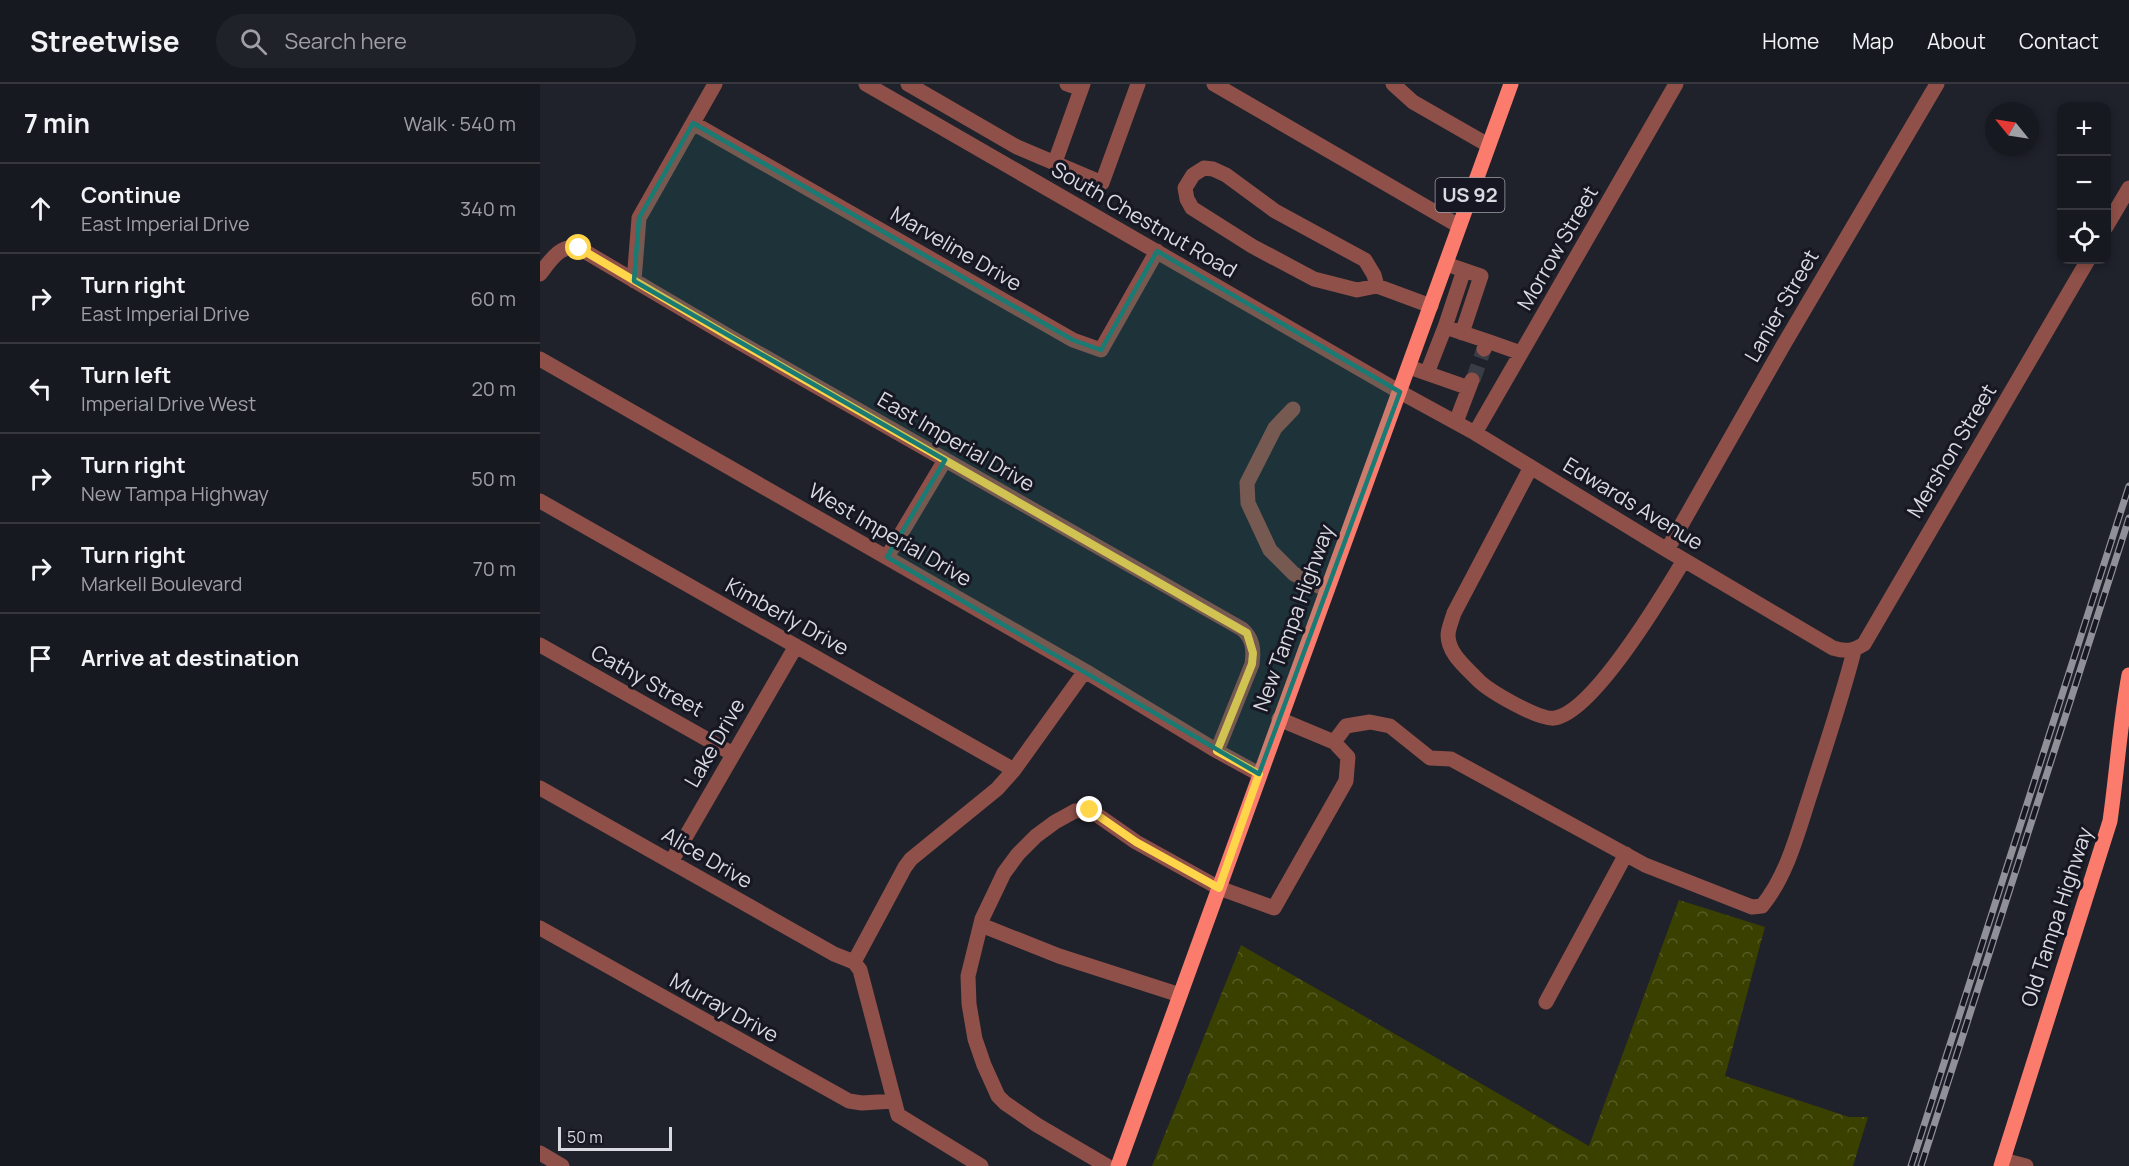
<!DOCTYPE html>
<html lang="en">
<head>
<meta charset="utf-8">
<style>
  :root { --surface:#171920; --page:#202229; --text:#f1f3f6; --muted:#9ea0a5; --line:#36383e }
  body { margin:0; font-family:Manrope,sans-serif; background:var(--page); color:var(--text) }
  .controls { position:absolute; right:18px; top:18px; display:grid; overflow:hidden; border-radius:12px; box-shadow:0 3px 9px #0003 }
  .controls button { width:54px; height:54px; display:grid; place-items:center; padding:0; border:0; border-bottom:2px solid var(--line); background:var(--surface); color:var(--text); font:30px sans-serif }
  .compass { position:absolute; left:1445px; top:18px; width:54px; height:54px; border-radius:50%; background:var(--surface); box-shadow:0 3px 9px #0003; rotate:300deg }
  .scale { position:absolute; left:18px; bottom:15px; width:114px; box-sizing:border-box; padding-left:6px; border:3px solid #d9dae1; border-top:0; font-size:16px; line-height:21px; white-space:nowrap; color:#d9dae1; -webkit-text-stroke:4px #161722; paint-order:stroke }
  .stop { position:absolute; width:18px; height:18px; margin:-14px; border:4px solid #ffd54a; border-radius:50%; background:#fff }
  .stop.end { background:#ffd54a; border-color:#fff; box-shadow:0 2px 6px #0008 }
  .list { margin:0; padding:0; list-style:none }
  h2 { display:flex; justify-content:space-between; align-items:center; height:78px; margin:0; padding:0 24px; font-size:26px }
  h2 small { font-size:20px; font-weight:400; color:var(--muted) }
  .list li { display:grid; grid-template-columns:39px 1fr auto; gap:18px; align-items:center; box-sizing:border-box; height:90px; padding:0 24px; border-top:2px solid var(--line) }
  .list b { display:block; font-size:22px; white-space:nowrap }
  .list p { margin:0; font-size:20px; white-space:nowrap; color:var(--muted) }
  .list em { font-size:20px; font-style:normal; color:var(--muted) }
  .icon { flex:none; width:33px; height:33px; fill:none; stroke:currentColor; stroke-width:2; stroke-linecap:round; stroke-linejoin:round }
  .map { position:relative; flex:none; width:1589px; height:1082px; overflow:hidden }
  header { display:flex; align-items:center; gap:36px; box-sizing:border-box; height:84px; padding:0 30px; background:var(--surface); border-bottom:2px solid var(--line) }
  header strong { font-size:28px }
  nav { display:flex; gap:33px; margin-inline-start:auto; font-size:21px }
  .search { width:420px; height:54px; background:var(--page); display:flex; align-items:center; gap:15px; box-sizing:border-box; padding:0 21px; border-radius:33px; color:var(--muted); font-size:22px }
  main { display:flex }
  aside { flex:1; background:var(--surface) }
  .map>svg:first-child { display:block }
  .forest { fill:url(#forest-crowns) }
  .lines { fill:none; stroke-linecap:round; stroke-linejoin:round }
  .minor-tunnel { stroke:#3b3d46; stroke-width:15; stroke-dasharray:15 8; stroke-linecap:butt }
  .minor { stroke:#8e5048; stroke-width:15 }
  .major { stroke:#fb7b6c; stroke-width:15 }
  .rail-casing { stroke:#8f9098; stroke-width:7 }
  .rail { stroke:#161722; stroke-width:4.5; stroke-dasharray:14; stroke-linecap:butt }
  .route { stroke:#ffd54a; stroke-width:8 }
  .marked { fill:#197b74; fill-opacity:0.2; stroke:#197b74; stroke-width:4.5; stroke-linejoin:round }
  .labels { text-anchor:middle; stroke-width:6; stroke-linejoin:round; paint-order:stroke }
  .shield { fill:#161722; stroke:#9ea0a8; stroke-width:1.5 }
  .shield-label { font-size:20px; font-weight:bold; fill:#d9dae1 }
  .street-label { font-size:21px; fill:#d9dae1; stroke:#161722 }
</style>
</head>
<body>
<header>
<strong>Streetwise</strong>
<div class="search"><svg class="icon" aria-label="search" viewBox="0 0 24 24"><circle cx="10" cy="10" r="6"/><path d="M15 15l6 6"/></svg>Search here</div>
<nav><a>Home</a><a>Map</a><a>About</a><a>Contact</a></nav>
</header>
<main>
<aside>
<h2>7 min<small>Walk · 540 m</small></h2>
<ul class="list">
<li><svg class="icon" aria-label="ahead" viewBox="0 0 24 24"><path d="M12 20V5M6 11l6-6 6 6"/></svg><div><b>Continue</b><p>East Imperial Drive</p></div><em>340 m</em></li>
<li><svg class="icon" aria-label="right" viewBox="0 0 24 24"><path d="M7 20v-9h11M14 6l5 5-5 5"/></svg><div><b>Turn right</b><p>East Imperial Drive</p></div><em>60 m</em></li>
<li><svg class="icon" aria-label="left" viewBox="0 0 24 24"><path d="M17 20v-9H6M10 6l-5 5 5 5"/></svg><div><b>Turn left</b><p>Imperial Drive West</p></div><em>20 m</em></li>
<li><svg class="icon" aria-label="right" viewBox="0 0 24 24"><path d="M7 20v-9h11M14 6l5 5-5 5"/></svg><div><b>Turn right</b><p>New Tampa Highway</p></div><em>50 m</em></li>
<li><svg class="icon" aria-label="right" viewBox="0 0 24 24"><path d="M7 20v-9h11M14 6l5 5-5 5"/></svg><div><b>Turn right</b><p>Markell Boulevard</p></div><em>70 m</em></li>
<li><svg class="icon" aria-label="arrive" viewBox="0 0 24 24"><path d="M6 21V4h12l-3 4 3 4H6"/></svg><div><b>Arrive at destination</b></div></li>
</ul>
</aside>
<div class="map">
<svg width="1589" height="1082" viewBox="0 0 1589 1082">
  <defs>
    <pattern id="forest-crowns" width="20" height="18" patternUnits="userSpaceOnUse" patternTransform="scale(1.5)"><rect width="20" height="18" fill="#3a4000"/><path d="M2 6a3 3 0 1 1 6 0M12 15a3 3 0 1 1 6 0" fill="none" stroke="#565b25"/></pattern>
  </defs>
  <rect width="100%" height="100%" fill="#1f212b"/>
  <!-- forest -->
  <path class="forest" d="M1139,816L1225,843L1185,992L1309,1033H1328L1313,1082H612L701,861L1049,1062Z"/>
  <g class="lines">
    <!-- minor-tunnel -->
    <path class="minor-tunnel" d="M933,296L944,265"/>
    <!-- minor -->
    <path class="minor" d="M326,0L860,308L935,349L1127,466L1293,564C1306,568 1313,567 1324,560L1548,176
      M368,0L477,63L562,99L598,0
      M527,0L541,5
      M674,0L919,142
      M853,0L873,18L948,61
      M153,39L533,256L561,266L617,167
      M515,78L543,0
      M1566,143L1589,104
      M906,180L941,192L922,249
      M0,190C10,177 21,159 39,164L190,253L702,545C713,554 714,566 712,580L677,667
      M94,197L99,134L175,0
      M837,202L834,191L825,176L735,127L686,91L673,85L664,84L653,91L645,104L647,115L652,124L712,162L774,195L817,206L837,202L891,222
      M905,243L924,186
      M944,265L947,257L981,269
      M0,275L545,587L677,667L719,690
      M869,283L929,304
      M887,289L905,243L947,257
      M753,325L735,344L707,399L708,419L730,466L754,490L787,506
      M916,338L932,296
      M935,349L1136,0
      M991,383L914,529C912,536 908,545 908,551C908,570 927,584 938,596C949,607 1000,637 1015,634C1054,627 1123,511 1144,476
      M0,417L474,686
      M1127,466L1244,260L1397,0
      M347,473L405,376
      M0,561L193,670
      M794,658L806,642L830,638L850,642L890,674L911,675L1105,781L1212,823L1222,822C1248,790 1258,747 1271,708C1286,661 1302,614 1314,567
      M0,704L294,870L314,878L320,886L358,1031L441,1082
      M131,778L256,562
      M441,841L519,872L640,911
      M0,844L309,1017L322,1019L354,1017
      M314,878L365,783L371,775L457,705L474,686L545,587
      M1006,918L1086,770
      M0,1069L22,1082
      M1463,1076L1486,1082
      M567,1082L497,1041L465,1019L458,1012L444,981L435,955L429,920L428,892L442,835L464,789L478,770L496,752L515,738L535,727L550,726L596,758L679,804L734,824L806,697L808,673L794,658L739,635"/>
    <!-- major -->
    <path class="major" d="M578,1082L971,0
      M1461,1082L1570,737C1577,688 1580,639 1589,591"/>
    <defs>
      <path id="rail" d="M1371,1082L1589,402
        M1381,1082L1589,434"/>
    </defs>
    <!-- rail casing -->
    <use href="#rail" class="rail-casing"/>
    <!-- rail -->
    <use href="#rail" class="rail"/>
  </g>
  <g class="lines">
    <!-- route -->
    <path class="route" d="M39,164L190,253L707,549L713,569L712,580L677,667L719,690L679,804L596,758L550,726"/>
  </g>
  <!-- marked area -->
  <path class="marked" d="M153,39L533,256L561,266L617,167L860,308L719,690L347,473L405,376L94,197L99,134Z"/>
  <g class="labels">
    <!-- shield labels -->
    <rect class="shield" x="895.5" y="94" width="69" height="34" rx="4.5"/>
    <g class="shield-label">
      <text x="930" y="118">US 92</text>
    </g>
    <!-- street labels -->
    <g class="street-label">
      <text transform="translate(604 136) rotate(30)" y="7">South Chestnut Road</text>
      <text transform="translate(1018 164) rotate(-60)" y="7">Morrow Street</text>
      <text transform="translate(416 165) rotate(30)" y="7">Marveline Drive</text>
      <text transform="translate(1242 222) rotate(-60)" y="7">Lanier Street</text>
      <text transform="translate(416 358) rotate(30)" y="7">East Imperial Drive</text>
      <text transform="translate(1412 367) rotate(-59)" y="7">Mershon Street</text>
      <text transform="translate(1093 420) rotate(31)" y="7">Edwards Avenue</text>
      <text transform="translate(350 451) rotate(30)" y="7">West Imperial Drive</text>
      <text transform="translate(247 533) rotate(29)" y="7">Kimberly Drive</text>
      <text transform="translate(754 534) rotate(-70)" y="7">New Tampa Highway</text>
      <text transform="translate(107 597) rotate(29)" y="7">Cathy Street</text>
      <text transform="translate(175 659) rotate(-60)" y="7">Lake Drive</text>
      <text transform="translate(167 774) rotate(30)" y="7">Alice Drive</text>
      <text transform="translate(1517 833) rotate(-72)" y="7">Old Tampa Highway</text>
      <text transform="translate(184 924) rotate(29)" y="7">Murray Drive</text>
    </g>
  </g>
</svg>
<div class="controls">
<button>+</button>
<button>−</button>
<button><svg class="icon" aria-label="locate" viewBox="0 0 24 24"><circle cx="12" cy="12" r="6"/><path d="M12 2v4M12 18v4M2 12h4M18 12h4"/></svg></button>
</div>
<svg class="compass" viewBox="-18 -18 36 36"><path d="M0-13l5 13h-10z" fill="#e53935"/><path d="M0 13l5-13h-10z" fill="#9ea0a5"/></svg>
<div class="scale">50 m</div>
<div class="stop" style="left:39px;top:164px"></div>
<div class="stop end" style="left:550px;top:726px"></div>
</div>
</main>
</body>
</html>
